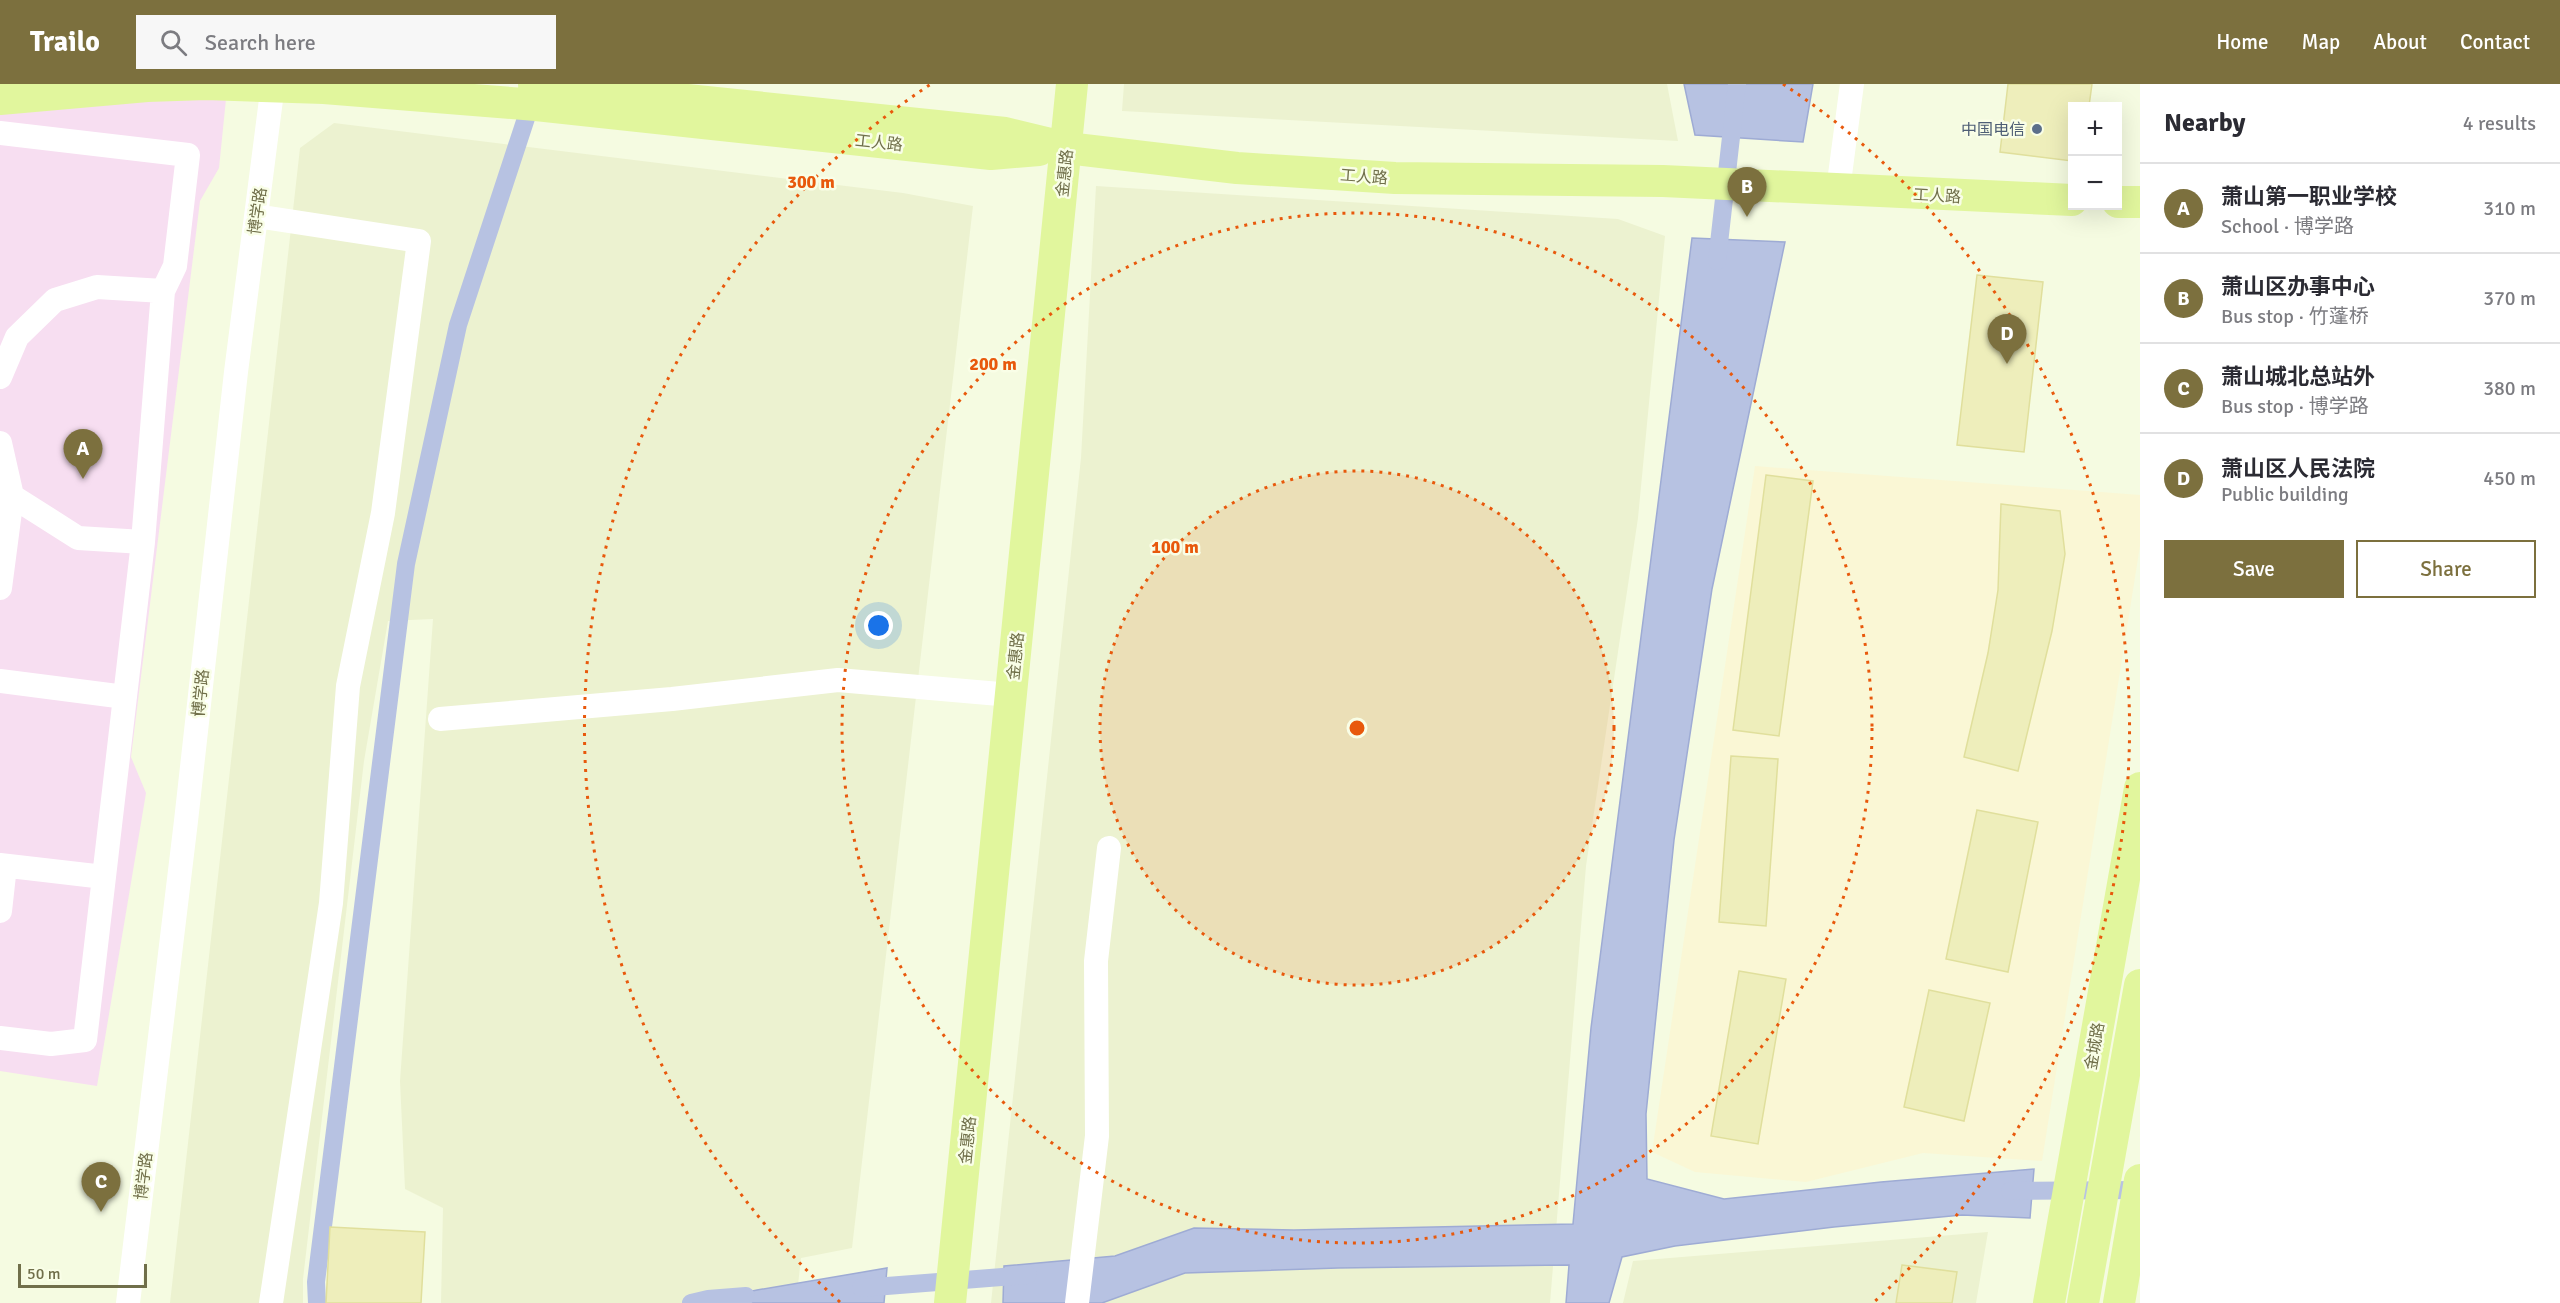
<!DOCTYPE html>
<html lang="en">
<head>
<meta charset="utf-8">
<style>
  :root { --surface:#fff; --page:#f7f7f7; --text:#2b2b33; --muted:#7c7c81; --line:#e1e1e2; --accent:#7c703e }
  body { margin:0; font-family:Signika,"Noto Sans SC",sans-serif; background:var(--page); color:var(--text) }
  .controls { position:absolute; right:18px; top:18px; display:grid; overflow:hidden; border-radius:0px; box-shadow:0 6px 24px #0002 }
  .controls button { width:54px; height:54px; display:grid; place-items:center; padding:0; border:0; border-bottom:2px solid var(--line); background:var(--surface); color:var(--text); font:30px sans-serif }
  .scale { position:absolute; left:18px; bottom:15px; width:129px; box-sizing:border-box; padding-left:6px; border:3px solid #706f4a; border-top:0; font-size:16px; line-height:21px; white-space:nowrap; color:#706f4a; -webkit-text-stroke:4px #f9fee7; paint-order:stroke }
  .you { position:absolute; left:879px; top:542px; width:21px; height:21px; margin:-15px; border:4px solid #fff; border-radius:50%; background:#1a73e8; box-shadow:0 0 0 9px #1a73e833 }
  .badge { display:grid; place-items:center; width:39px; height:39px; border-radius:50%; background:var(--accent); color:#fff; font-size:20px; font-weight:700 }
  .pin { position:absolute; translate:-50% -50px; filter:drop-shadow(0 2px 3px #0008) }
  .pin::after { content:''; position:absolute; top:32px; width:21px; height:18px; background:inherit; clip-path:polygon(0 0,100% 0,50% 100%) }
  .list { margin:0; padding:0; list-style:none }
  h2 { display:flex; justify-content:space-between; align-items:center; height:78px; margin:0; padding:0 24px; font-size:26px }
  h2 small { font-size:20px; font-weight:400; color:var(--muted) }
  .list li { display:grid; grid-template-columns:39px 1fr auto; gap:18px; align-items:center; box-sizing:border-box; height:90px; padding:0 24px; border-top:2px solid var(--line) }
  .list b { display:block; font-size:22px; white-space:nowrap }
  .list p { margin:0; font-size:20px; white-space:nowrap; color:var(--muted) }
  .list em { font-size:20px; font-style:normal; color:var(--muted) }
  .actions { display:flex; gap:12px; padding:18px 24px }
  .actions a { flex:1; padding:14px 0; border:2px solid var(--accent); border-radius:0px; text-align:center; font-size:21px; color:var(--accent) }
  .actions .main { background:var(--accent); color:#fff }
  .icon { flex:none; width:33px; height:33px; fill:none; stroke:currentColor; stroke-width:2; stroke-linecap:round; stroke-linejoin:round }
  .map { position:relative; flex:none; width:2140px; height:1219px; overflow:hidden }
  header { display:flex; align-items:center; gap:36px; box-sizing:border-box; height:84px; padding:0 30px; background:var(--accent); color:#fff }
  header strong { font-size:28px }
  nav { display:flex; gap:33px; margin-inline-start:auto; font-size:21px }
  .search { width:420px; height:54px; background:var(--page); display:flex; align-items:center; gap:15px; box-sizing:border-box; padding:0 21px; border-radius:0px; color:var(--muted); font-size:22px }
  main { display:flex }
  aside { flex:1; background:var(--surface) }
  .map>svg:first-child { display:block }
  .residential { fill:#ecf2d0 }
  .commercial { fill:#faf7d5 }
  .education { fill:#f7def1 }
  .water { fill:#b7c2e2; stroke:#9eabd4; stroke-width:1.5 }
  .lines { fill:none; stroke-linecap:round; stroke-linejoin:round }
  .canal { stroke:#b7c2e2; stroke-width:18 }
  .building { fill:#eeb; stroke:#e0df9c; stroke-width:1.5 }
  .minor { stroke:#fff; stroke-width:24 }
  .major { stroke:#e1f69d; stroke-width:32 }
  .ring { fill:none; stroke:#e8590c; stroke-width:3; stroke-dasharray:3 6 }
  .service-dot { fill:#5c6f8a; stroke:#f9fee7; stroke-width:2 }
  .labels { text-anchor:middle; stroke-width:5; stroke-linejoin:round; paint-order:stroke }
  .service-label { font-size:16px; fill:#4e5e75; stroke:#f9fee7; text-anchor:end }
  .street-label { font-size:16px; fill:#706f4a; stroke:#f9fee7 }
  .centre { fill:#e8590c; stroke:#f9fee7; stroke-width:3 }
  .ring-label { font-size:18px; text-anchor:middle; font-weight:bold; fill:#e8590c; stroke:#f9fee7; stroke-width:5; stroke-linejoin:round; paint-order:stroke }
</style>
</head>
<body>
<header>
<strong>Trailo</strong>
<div class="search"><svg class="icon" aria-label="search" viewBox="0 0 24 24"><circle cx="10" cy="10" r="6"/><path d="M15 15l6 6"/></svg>Search here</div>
<nav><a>Home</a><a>Map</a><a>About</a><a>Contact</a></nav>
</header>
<main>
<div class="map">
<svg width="2140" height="1219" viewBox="0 0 2140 1219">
  <rect width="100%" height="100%" fill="#f5fbe1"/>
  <!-- residential -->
  <path class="residential" d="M1124,0H1667L1678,57L1122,27Z
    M334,39L903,109L973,122L852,1164L801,1174L796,1219H441L443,1124L405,1105L400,997L433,535L388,537L364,677L303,1195V1219H170L300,64Z
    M1096,102L1618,135L1665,152L1638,434L1586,782L1550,1219H991L1081,374Z
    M1988,1148L1976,1219H1623L1633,1177Z"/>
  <!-- commercial -->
  <path class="commercial" d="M1755,382L2140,411V462L2042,1077L1923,1069L1806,1098L1695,1088L1652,1068Z"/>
  <!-- education -->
  <path class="education" d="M0,0L226,15L219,84L200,117L131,673L146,709L97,1002L0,987Z"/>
  <!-- water -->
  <path class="water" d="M1684,0H1813L1803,58L1695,51Z
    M1692,154L1785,158L1712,505L1674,756L1646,1030L1647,1095L1724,1115L1881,1098L2034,1085L2030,1134L1962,1131L1834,1143L1675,1162L1622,1173L1609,1219H1566L1569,1181L1338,1184L1185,1189L1102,1219H1003L1004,1182L1115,1172L1194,1144L1294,1146L1573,1140L1591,944Z
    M887,1184L884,1219H697L757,1206Z"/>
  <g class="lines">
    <!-- canal -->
    <path class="canal" d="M1717,177L1737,0
      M2010,1107L2140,1106
      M861,1204L1028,1191
      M317,1219L316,1198L406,480L458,241L533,13
      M691,1219L708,1215L746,1212"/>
  </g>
  <!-- building -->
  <path class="building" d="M2008,0H2092L2089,22H2072V77L2000,68Z
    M1977,191L2043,198L2024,368L1957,361Z
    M1766,391L1813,397L1779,652L1733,646Z
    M2001,420L2060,427L2065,470L2052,547L2018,687L1964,673L1988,569L1998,506Z
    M1731,672L1778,675L1766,842L1719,838Z
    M1977,726L2038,738L2008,888L1946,875Z
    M1739,887L1786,895L1758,1060L1711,1052Z
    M1929,906L1990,919L1964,1037L1904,1023Z
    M330,1143L425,1148L421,1219H326Z
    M1902,1181L1957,1188L1952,1219H1896Z"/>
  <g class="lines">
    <!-- minor -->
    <path class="minor" d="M0,49L188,71L175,182L163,207L143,458L85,956L51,960L0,954
      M1838,106L1852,0
      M256,132L419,157L383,429L348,602L331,819L271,1219
      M0,293L17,253L55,216L97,203L163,207
      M0,359L12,412L78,454L143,458
      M0,504L12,412
      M0,597L125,613
      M440,635L672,615L838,596L1011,611
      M0,781L104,793
      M0,827L5,782
      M128,1219L186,737L236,288L273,0
      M1077,1219L1097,1052L1096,877L1109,764"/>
    <!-- major -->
    <path class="major" d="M534,0L1005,49L1067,64L1237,84L1395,94L1663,97L2072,116
      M0,15L147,2L206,0L324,4L536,21L991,70L1039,66
      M2118,118H2140
      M950,1219L1072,0
      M2049,1219L2140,704
      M2083,1219L2140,901
      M2119,1219L2140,1096"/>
  </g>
  <!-- distance rings -->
  <circle cx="1357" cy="644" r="257" fill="#e8590c" fill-opacity=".12"/>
  <g class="ring">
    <circle cx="1357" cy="644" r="257"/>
    <circle cx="1357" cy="644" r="515"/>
    <path d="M840 1218A772 772 0 0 1 931 0M1783 0A772 772 0 0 1 1874 1218"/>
  </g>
  <!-- markers -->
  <circle class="service-dot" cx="2037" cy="45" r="6"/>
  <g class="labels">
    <!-- service labels -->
    <g class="service-label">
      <text x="2025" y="51">中国电信</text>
    </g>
    <!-- street labels -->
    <g class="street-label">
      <text transform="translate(879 58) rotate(6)" y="6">工人路</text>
      <text transform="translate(1064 89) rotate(-84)" y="6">金惠路</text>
      <text transform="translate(1364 92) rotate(4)" y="6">工人路</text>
      <text transform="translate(1937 111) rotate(3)" y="6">工人路</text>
      <text transform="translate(257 127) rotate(-82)" y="6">博学路</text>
      <text transform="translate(1015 572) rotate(-84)" y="6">金惠路</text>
      <text transform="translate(200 609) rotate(-84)" y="6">博学路</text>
      <text transform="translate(2094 962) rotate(-80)" y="6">金城路</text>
      <text transform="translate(967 1056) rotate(-84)" y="6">金惠路</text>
      <text transform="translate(143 1092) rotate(-83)" y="6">博学路</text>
    </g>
  </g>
  <circle cx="1357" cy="644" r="9" class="centre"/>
  <g class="ring-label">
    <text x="811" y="104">300 m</text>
    <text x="993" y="286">200 m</text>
    <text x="1175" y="469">100 m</text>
  </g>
</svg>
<div class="controls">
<button>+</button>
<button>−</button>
</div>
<div class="scale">50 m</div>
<div class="you"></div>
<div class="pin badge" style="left:83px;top:395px">A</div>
<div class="pin badge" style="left:1747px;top:133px">B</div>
<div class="pin badge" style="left:101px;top:1128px">C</div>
<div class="pin badge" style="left:2007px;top:280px">D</div>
</div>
<aside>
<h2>Nearby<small>4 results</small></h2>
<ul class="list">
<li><span class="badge">A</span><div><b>萧山第一职业学校</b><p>School · 博学路</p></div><em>310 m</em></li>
<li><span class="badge">B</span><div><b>萧山区办事中心</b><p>Bus stop · 竹蓬桥</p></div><em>370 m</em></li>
<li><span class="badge">C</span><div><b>萧山城北总站外</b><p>Bus stop · 博学路</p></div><em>380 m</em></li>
<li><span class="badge">D</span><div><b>萧山区人民法院</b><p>Public building</p></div><em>450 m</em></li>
</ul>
<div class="actions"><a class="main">Save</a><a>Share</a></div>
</aside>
</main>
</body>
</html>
